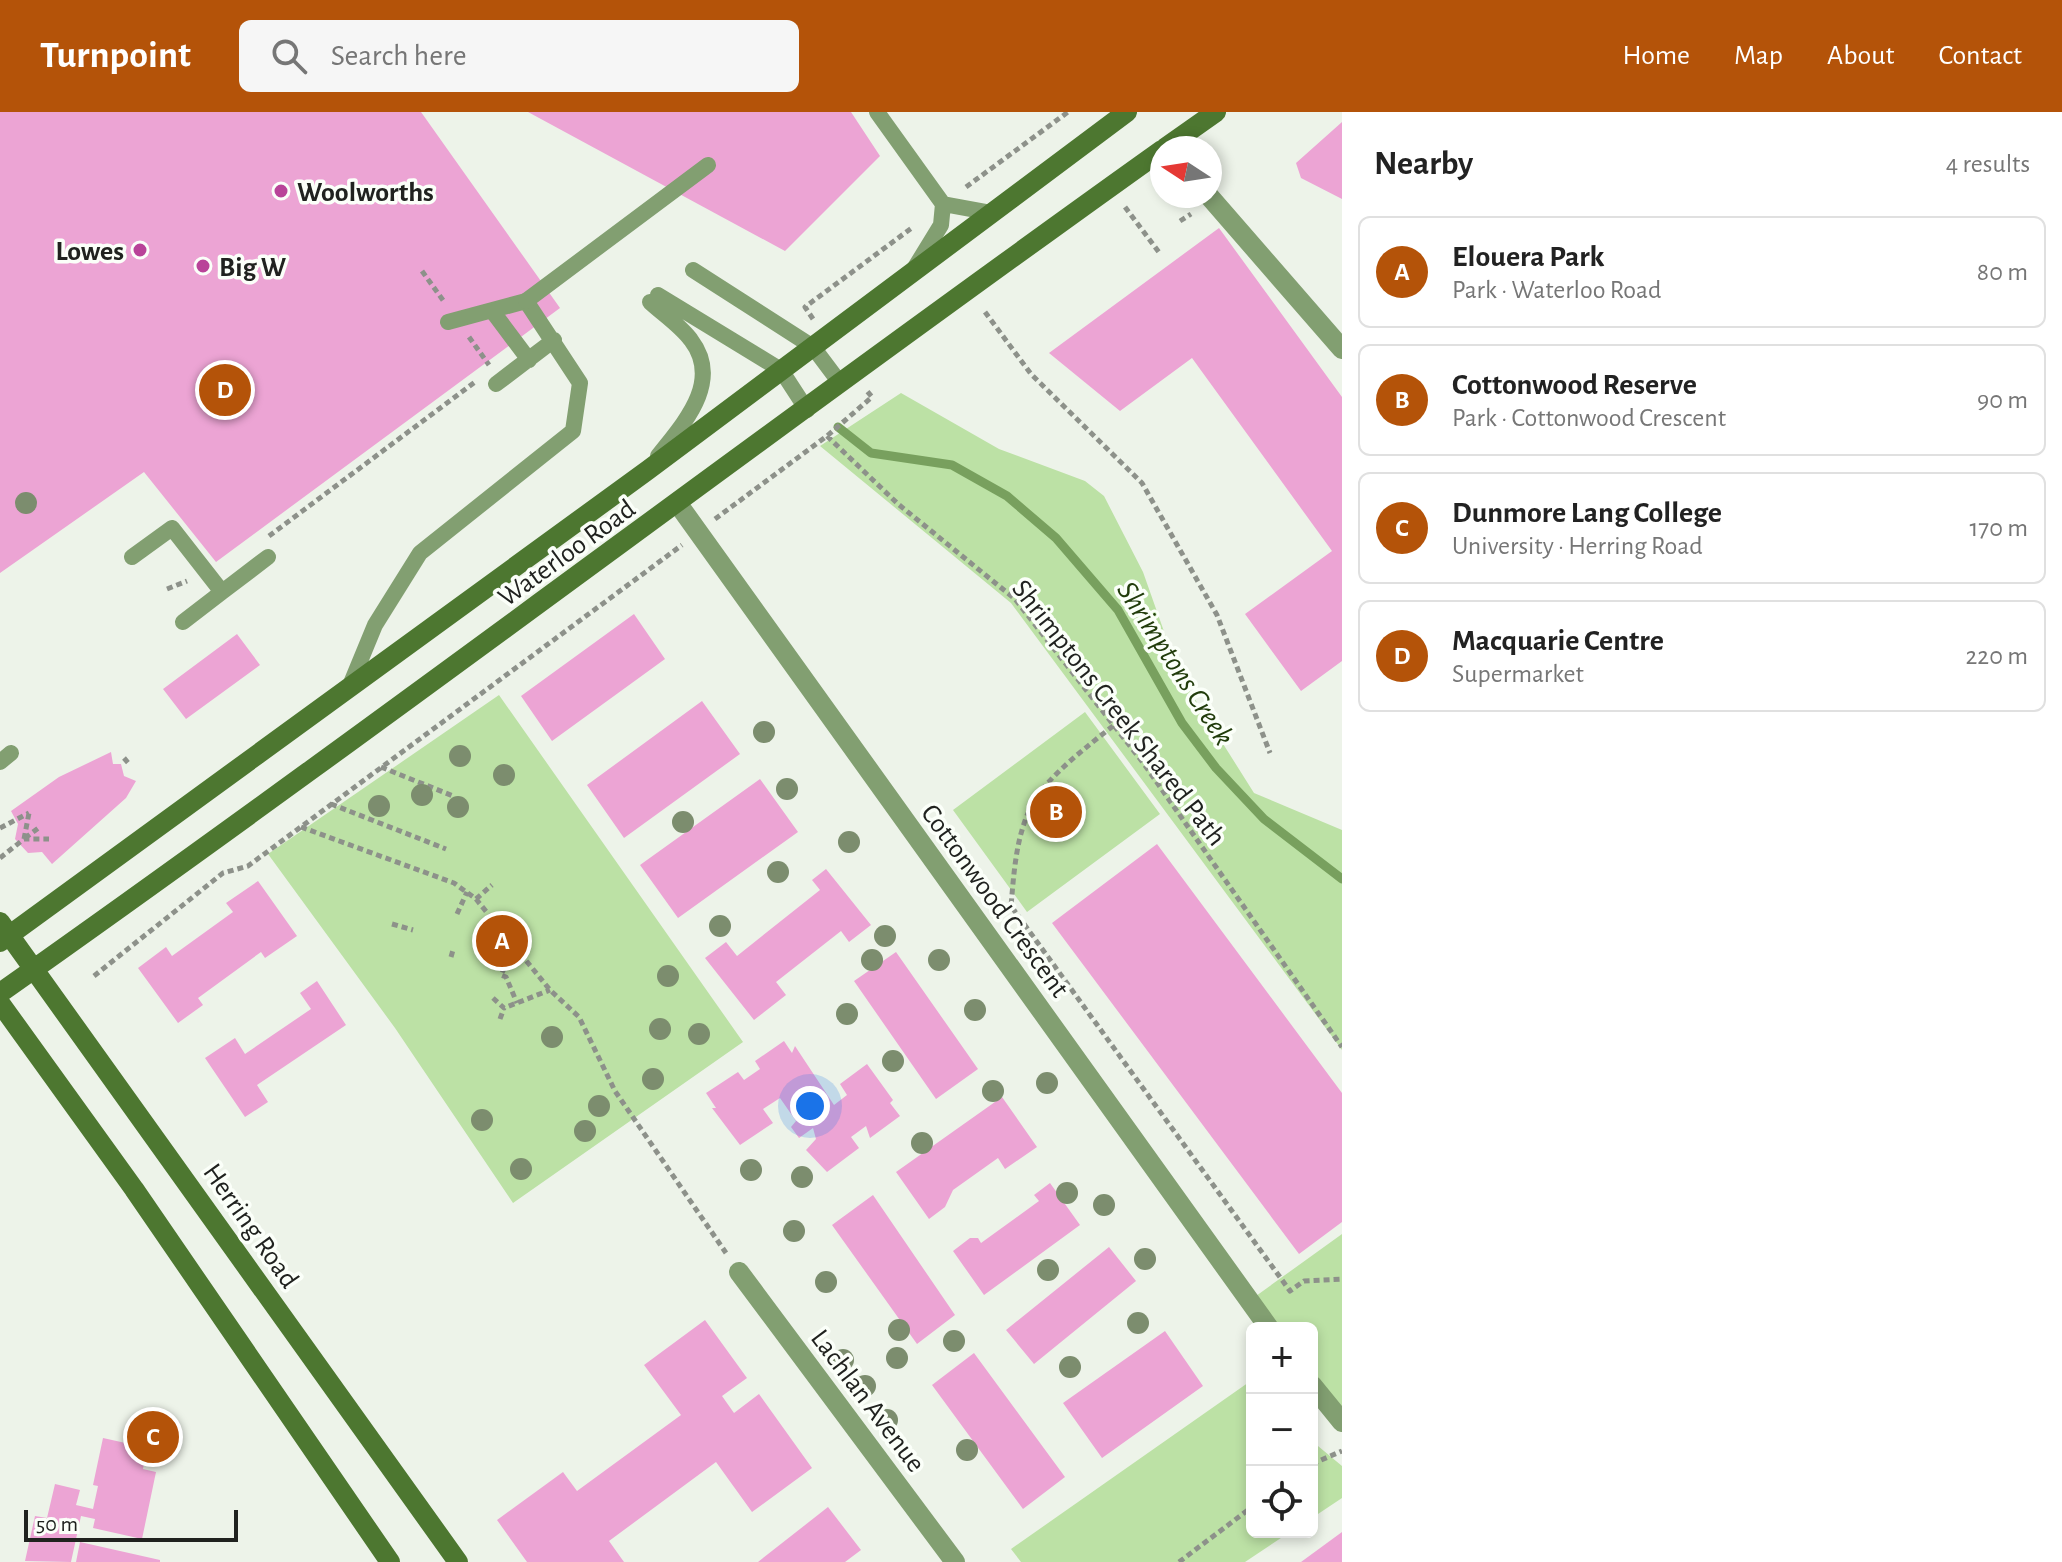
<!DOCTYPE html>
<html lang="en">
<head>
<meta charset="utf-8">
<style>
  :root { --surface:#fff; --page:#f6f6f6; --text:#222; --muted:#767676; --line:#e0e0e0; --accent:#b45309 }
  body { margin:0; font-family:"Alegreya Sans",sans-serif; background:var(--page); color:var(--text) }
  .controls { position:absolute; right:24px; bottom:24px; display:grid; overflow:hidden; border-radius:12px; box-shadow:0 4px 12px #0003 }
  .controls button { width:72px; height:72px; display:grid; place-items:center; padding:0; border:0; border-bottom:2px solid var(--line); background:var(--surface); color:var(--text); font:40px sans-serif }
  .compass { position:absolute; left:1150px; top:24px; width:72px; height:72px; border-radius:50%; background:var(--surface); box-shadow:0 4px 12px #0003; rotate:282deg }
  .scale { position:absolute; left:24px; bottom:20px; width:214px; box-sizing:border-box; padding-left:8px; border:4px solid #20221f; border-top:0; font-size:22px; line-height:28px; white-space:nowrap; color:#20221f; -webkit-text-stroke:6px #fbfff9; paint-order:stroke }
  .you { position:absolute; left:810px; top:994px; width:28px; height:28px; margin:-20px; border:6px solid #fff; border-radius:50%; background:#1a73e8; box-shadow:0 0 0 12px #1a73e833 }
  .badge { display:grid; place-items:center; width:52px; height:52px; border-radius:50%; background:var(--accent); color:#fff; font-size:26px; font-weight:700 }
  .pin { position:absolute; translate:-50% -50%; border:4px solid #fff; box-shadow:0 2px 8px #0006 }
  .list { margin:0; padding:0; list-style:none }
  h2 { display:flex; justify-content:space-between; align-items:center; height:104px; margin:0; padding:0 32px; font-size:34px }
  h2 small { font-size:26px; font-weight:400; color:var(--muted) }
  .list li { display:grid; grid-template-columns:52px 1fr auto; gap:24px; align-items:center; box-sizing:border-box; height:112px; margin:0 16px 16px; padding:0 16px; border:2px solid var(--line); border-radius:12px }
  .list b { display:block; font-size:30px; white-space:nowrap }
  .list p { margin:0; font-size:26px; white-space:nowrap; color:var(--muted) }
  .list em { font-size:26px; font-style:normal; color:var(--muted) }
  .icon { flex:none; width:44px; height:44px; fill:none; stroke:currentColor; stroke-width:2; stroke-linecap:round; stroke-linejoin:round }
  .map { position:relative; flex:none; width:1342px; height:1450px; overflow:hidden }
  header { display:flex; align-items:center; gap:48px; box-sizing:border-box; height:112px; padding:0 40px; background:var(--accent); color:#fff }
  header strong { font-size:38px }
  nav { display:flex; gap:44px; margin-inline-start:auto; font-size:28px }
  .search { width:560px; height:72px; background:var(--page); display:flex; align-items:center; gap:20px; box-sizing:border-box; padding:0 28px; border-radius:12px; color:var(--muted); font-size:30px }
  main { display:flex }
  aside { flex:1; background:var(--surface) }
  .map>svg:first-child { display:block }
  .green { fill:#bce1a5 }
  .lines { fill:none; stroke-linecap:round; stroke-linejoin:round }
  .stream { stroke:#78a05e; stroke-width:9 }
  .building { fill:#eca4d4 }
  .path { stroke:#8d918a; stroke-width:5; stroke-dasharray:6 4; stroke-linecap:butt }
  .lane { stroke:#829f71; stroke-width:16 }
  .street { stroke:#829f71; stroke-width:20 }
  .secondary { stroke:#4d7730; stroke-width:20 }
  .lane-bridge { stroke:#829f71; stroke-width:16 }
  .tree { fill:#7c8d6e }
  .poi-dot { fill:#b94399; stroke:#fbfff9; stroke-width:3 }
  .labels { text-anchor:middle; stroke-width:7; stroke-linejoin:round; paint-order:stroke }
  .poi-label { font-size:28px; font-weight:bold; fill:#20221f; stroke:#fbfff9; text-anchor:start }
  .street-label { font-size:28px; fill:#20221f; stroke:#fbfff9 }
  .water-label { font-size:30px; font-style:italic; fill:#213c0b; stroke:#fbfff9 }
</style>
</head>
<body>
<header>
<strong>Turnpoint</strong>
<div class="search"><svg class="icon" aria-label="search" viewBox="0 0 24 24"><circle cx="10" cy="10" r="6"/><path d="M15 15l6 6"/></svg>Search here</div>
<nav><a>Home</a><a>Map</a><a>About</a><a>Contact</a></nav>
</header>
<main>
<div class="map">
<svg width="1342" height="1450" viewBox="0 0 1342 1450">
  <rect width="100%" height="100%" fill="#edf3e9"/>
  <!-- green -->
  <path class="green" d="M901,281L999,337L1085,369L1104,384L1143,460L1179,562L1254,681L1342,718V938L1011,491L820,334Z
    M499,583L743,930L513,1091L395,916L268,742Z
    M1085,600L1160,702L1027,800L953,698Z
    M1342,1122V1310L1312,1273V1216H1269L1249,1189Z
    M1252,1268V1420H1290L1245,1450H1021L1011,1437Z
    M1312,1329L1342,1354V1386L1312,1406Z"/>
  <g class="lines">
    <!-- stream -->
    <path class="stream" d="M838,315L871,341L952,353L1007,384L1056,426L1118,498L1182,611L1216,656L1264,707L1342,767"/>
  </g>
  <!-- building -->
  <path class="building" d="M0,0H421L560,196L216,450L144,360L0,461Z
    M528,0H851L880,44L785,139Z
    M1342,10V87L1301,66L1296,51Z
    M1219,116L1342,285V549L1301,579L1245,502L1332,439L1192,246L1120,299L1049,241Z
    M634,502L665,547L552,629L521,584Z
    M237,522L260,553L186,607L163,577Z
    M702,589L740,642L624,726L587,673Z
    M111,640L113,652H121L124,664L136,669L126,686L52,752L42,740L28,741L15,727L18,712L11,699L59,665Z
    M760,667L798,720L678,806L640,753Z
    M1157,732L1342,981V1110L1299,1142L1052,811Z
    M826,757L871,813L849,830L841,819L776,870L786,883L754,908L705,846L726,830L737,844L820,778L812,768Z
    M258,769L297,824L265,846L261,840L198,886L203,893L178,911L138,856L166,835L172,844L233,800L226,791Z
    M896,840L978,957L936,987L854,869Z
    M317,869L346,913L257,973L268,990L245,1005L205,946L235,926L245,942L311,897L300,881Z
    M784,929L792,941L795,934L834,993L847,983L840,972L867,952L893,988L890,991L900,1004L870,1026L866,1014L851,1025L859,1036L827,1060L806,1038L816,1027L813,1016L799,1026L791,1015L796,1009L780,986L763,997L773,1011L740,1033L712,996H716L706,981L738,960L744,968L760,957L755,949Z
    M1002,985L1037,1035L1005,1057L998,1046L953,1078L945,1095L929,1107L896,1060Z
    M1050,1071L1080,1113L984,1183L953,1139L970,1126H978L981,1131L1039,1089L1034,1083Z
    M873,1083L955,1203L917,1232L832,1113Z
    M1109,1135L1136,1169L1034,1252L1006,1218Z
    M705,1208L747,1266L722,1284L734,1301L759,1282L812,1356L752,1400L716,1350L609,1429L624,1450H527L497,1408L563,1360L577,1379L681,1303L644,1253Z
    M1165,1219L1203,1274L1102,1346L1063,1291Z
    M974,1241L1065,1365L1023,1397L932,1273Z
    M103,1326L139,1334L138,1343L145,1345L143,1357L156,1360L142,1427L93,1416L95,1407L81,1404L71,1450L25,1449L35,1404L47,1406L55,1372L80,1378L76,1393L93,1397L98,1374L93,1373Z
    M828,1395L861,1438L845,1450H758Z
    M1342,1420V1450H1301Z
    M80,1430L160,1448V1450H76Z"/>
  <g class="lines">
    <!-- path -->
    <path class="path" d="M966,75L1068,0
      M1125,95L1161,143
      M1180,109L1191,102
      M422,159L445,191
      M985,200L1031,262L1142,371L1217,503L1270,641
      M813,207L805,195L913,115
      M469,225L489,253
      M827,324L898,392L1015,487L1144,652L1342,935
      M715,407L827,324L872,285L867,279
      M269,424L475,270
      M167,477L187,469
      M1113,614C1089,633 1048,664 1033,691C1016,722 1014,760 1011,794L1290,1179L1304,1169L1342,1167
      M124,646L130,653
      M381,655L453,684
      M331,692L446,737
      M301,715L454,771L476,787L550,878L579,905L615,979L726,1141
      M0,716L29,701
      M25,726L41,714
      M24,727L29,701
      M0,746L24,727H49
      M476,787L492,773
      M457,802L467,780
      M392,812L413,818
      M487,837L509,846L523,841
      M451,845L453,838
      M509,846L501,863L506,865L517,891
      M94,864L223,761L248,754L682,433
      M493,886L504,896L550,878
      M500,907L504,896
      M1312,1352L1342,1339
      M1179,1450L1252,1395"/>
    <!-- lane -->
    <path class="lane" d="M877,0L943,92L941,113L914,157
      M943,92L992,101
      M693,158L813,235L840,271
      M658,183L781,258L807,298
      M650,190C663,202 681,214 691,228C723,270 683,312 658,344
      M493,200L529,248
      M496,272L554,228
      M132,445L172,416L222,480L183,510
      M222,480L268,445
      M349,576L375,513L420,441L573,319L580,271L526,189L448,210
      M0,650L11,641"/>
    <!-- street -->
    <path class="street" d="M1209,84L1342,237
      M678,392L1269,1216
      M739,1160L955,1450
      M1312,1273L1342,1310"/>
    <!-- secondary -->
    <path class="secondary" d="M1165,36L1216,0
      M0,810L458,1450
      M0,830L648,358L1127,0
      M0,881C391,605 772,316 1162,38
      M0,891L134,1077L390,1450"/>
    <!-- lane-bridge -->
    <path class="lane-bridge" d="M526,189L708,53"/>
  </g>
  <!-- trees -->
  <g class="tree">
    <circle cx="26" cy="391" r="11"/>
    <circle cx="764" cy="620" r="11"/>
    <circle cx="460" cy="644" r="11"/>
    <circle cx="504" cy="663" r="11"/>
    <circle cx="787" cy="677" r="11"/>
    <circle cx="422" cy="683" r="11"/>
    <circle cx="379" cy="694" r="11"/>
    <circle cx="458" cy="695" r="11"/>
    <circle cx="683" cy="710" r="11"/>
    <circle cx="849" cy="730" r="11"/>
    <circle cx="778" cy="760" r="11"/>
    <circle cx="720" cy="814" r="11"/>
    <circle cx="885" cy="824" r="11"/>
    <circle cx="872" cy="848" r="11"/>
    <circle cx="939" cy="848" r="11"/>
    <circle cx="668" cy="864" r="11"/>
    <circle cx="975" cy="898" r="11"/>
    <circle cx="847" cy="902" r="11"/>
    <circle cx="660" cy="917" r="11"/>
    <circle cx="699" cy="922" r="11"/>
    <circle cx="552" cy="925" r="11"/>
    <circle cx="893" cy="949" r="11"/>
    <circle cx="653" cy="967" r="11"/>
    <circle cx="1047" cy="971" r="11"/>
    <circle cx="993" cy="979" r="11"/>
    <circle cx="599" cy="994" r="11"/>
    <circle cx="482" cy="1008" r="11"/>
    <circle cx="585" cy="1019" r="11"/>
    <circle cx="922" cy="1031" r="11"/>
    <circle cx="521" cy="1057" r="11"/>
    <circle cx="751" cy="1058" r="11"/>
    <circle cx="802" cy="1065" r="11"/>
    <circle cx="1067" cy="1081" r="11"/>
    <circle cx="1104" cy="1093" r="11"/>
    <circle cx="794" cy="1119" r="11"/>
    <circle cx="1145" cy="1147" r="11"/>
    <circle cx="1048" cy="1158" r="11"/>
    <circle cx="826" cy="1170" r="11"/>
    <circle cx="1138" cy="1211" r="11"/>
    <circle cx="899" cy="1218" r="11"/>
    <circle cx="954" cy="1229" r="11"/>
    <circle cx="897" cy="1246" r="11"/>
    <circle cx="843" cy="1248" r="11"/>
    <circle cx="1070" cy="1255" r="11"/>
    <circle cx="865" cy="1274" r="11"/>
    <circle cx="887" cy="1308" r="11"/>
    <circle cx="967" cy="1338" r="11"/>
  </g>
  <!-- markers -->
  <g class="poi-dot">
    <circle cx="281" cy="79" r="8"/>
    <circle cx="140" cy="138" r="8"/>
    <circle cx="203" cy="154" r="8"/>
  </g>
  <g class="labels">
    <!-- poi labels -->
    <g class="poi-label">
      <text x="297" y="89">Woolworths</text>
      <text x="124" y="148" text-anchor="end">Lowes</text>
      <text x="219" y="164">Big W</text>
    </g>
    <!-- street labels -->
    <g class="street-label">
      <text transform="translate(566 440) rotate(-36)" y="10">Waterloo Road</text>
      <text transform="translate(1120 600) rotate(52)" y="10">Shrimptons Creek Shared Path</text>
      <text transform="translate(996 788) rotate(54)" y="10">Cottonwood Crescent</text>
      <text transform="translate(252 1113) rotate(55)" y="10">Herring Road</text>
      <text transform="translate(869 1288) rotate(53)" y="10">Lachlan Avenue</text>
    </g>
    <!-- water labels -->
    <g class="water-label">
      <text transform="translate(1176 551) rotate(57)" y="10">Shrimptons Creek</text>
    </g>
  </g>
</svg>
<div class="controls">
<button>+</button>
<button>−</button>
<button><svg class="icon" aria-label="locate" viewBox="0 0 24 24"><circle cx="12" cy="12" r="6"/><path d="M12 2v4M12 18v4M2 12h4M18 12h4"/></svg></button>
</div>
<svg class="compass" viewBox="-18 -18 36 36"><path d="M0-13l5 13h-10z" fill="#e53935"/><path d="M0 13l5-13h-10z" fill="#767676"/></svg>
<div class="scale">50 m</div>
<div class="you"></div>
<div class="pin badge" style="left:502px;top:829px">A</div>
<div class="pin badge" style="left:1056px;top:700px">B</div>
<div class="pin badge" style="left:153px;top:1325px">C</div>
<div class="pin badge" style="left:225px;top:278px">D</div>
</div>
<aside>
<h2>Nearby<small>4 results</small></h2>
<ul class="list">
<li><span class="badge">A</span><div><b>Elouera Park</b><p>Park · Waterloo Road</p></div><em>80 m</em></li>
<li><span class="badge">B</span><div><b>Cottonwood Reserve</b><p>Park · Cottonwood Crescent</p></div><em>90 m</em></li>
<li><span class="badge">C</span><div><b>Dunmore Lang College</b><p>University · Herring Road</p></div><em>170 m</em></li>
<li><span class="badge">D</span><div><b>Macquarie Centre</b><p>Supermarket</p></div><em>220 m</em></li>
</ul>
</aside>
</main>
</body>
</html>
